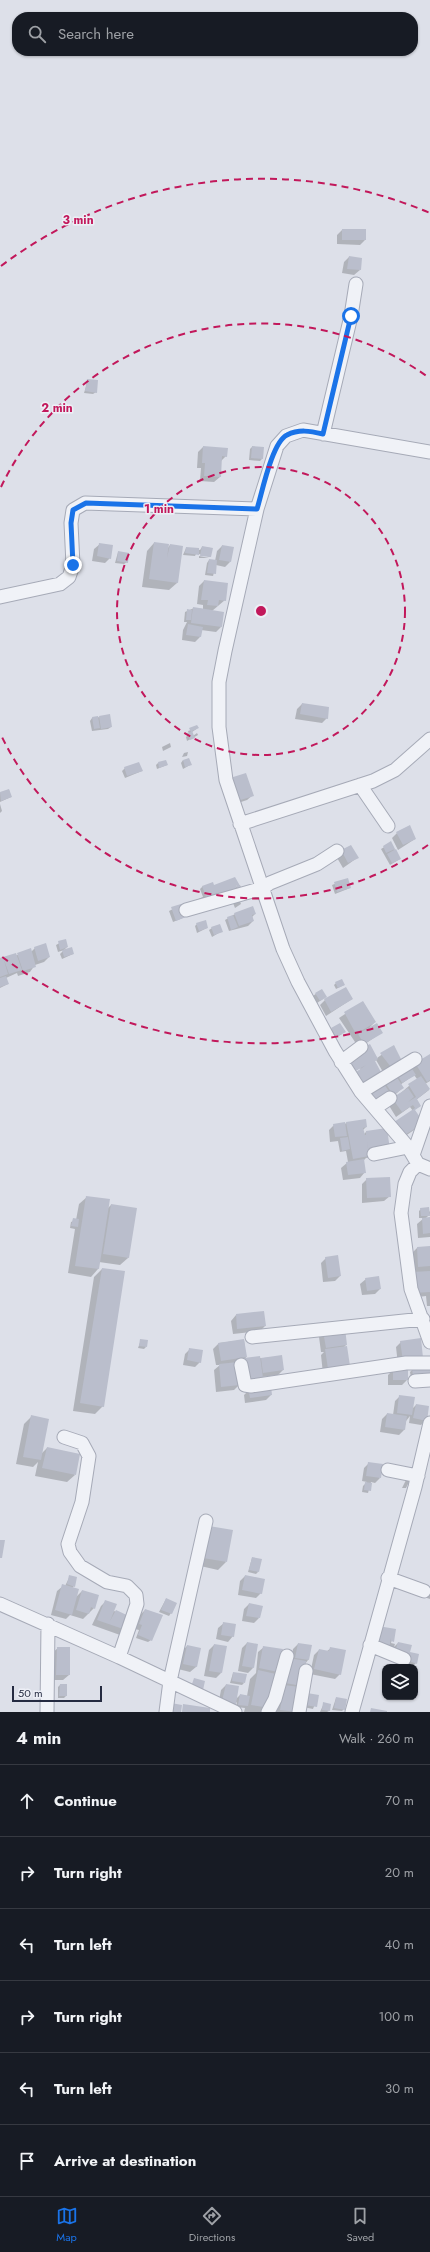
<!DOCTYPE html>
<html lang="en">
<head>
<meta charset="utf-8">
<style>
  :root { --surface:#171b24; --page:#20242c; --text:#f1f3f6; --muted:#9ea1a6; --line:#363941; --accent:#1a73e8 }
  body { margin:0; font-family:Jost,sans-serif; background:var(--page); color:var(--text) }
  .controls { position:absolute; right:12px; bottom:12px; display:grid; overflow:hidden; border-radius:8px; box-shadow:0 1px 3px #0004 }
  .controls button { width:36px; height:36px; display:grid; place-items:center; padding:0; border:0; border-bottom:1px solid var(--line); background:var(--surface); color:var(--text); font:20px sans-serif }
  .scale { position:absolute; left:12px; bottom:10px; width:90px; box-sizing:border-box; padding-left:4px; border:2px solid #252b41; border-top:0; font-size:11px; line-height:14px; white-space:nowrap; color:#252b41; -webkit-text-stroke:3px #edeff6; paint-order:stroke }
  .stop { position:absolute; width:12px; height:12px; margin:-9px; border:3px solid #1a73e8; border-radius:50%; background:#fff }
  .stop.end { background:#1a73e8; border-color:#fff; box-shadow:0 1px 4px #0008 }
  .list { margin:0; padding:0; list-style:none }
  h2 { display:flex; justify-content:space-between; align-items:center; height:52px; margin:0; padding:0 16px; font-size:17px }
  h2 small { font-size:13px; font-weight:400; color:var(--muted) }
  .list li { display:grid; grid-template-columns:26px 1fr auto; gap:12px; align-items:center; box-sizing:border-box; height:72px; padding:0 16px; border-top:1px solid var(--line) }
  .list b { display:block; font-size:15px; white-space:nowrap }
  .list em { font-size:13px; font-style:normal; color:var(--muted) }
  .icon { flex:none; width:22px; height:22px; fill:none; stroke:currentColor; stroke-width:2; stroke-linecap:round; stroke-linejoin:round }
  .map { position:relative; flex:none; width:430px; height:1712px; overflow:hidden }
  .search { position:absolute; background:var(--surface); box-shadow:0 1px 3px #0004; left:12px; right:12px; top:12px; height:44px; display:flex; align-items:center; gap:10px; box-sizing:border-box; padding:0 14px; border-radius:16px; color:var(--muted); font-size:15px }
  .sheet { height:484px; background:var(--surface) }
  nav { display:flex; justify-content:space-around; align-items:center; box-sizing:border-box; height:56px; border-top:1px solid var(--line); background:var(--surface); font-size:11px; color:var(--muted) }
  nav a { display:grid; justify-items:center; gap:2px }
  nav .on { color:var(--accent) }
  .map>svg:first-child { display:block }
  .shadow { fill:#0003; fill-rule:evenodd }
  .building { fill:#babecc }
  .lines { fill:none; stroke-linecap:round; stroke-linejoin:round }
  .minor-casing { stroke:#a6aab7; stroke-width:15 }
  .minor { stroke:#f0f2f7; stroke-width:13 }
  .route { stroke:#1a73e8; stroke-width:5 }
  .ring { fill:none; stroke:#c2185b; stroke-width:2; stroke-dasharray:7 5 }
  .centre { fill:#c2185b; stroke:#edeff6; stroke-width:2 }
  .ring-label { font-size:12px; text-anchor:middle; font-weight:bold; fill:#c2185b; stroke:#edeff6; stroke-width:3; stroke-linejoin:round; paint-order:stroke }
</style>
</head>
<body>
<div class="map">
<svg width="430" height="1712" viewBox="0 0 430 1712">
  <rect width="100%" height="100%" fill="#dde0e9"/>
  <!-- shadow -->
  <path class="shadow" d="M342,230L365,240L360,245L337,244V235Z
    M349,257L360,270L354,275L342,273L344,262Z
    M88,380L96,392L93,394L84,393Z
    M203,447L226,456L221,461L220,477L214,482L200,481L201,468H197L198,452Z
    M252,447L262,459L260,461L249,460L250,449Z
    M154,543L167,549L170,545L177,583L169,590L142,587L147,551Z
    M100,544L110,558L105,563L92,561L94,549Z
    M222,546L230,562L225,567L216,565L213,576L205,575L207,563L209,560L215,561L217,551Z
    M202,547L211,548L210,557L199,554V552L196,554L195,556L183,555L186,548L200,550Z
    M118,552L127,562L124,564L115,563Z
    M199,556L209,558H199Z
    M204,581L225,600L212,611L221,627L216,632L201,630L200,637L195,642L182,640L183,630L187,622H184L185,612L194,608L203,609V605L197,604L199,586Z
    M302,704L327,718L322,723L295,719L297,709Z
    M109,716L111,727L108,729L92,731L90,721L92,718Z
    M198,728L192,732L193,736L197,733L198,735L187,741L186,737L189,734L188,731Z
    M170,743L171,747L163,751L162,747Z
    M188,752L187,756L182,757L184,753Z
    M183,760L190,765L183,769L181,763Z
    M158,763L167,765L157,769L156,765Z
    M125,768L142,771L125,778L122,771Z
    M246,775L253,795L247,800L232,805Z
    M9,790L11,797L0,802V793Z
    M0,804L2,811L0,813Z
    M397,833L415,839L398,850L392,838Z
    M391,843L400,859L390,865L381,849Z
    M341,851L357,858L343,868L336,856Z
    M347,879L350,888L335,894L332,885Z
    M240,885L242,890L214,902L212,896L189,903L203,897L200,889L203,886L233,888Z
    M239,899L241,904L235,908L233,903Z
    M181,905L185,917L173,922L169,911Z
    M235,914H255L252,917L253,921L248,926L229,931L225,920Z
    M197,924L207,928L197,933L195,926Z
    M212,928L222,931L212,937L209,930Z
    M65,940L67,947L63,951L73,954L62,959L60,954L64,950L58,952L56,945Z
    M35,948L49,957L44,962L35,965L30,972L18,976L17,973L6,978L8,984L0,988V959L31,952Z
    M336,983L344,985L336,989L334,985Z
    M321,990L323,999L317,1003L313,996Z
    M352,999L326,1016L320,1005L325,1000Z
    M363,1002L375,1022L370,1027L381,1033L359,1048L339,1018Z
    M332,1029L342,1034L334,1039L329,1031Z
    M370,1046L377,1058L394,1046L402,1065L384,1077L382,1073L358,1090L351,1078L361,1070L360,1068L352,1073L347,1064L355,1059L354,1057L359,1052ZM376,1060L383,1072L381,1074L374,1062Z
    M430,1055V1081L425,1084L429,1090L416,1100L420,1106L414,1110L417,1128L398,1141L413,1111L410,1107L396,1117L388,1104L417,1079L414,1075L400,1085L402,1088L397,1093L388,1099L363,1096Z
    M346,1123L366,1127L363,1130L364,1134L366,1132L384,1155L366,1158L363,1161L365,1172L360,1178L343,1180L341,1168L348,1162L346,1151L340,1152L338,1141L330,1142L329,1130L334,1125H344Z
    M367,1179L390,1196L384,1201L362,1203V1184Z
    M87,1197L107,1209L111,1205L128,1258L120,1265L99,1262L98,1269L91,1277L68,1273L75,1229L70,1228L71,1222L76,1220L79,1204Z
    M421,1209L429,1212L430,1211V1214L425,1219L430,1218V1237L418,1238L417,1224L424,1218H419V1211Z
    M430,1247V1306H427L426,1296L409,1298L412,1253L417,1248Z
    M326,1258L340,1276L335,1281L323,1282L321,1263Z
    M102,1269L103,1406L95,1414L73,1411L94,1277Z
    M366,1279L380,1289L375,1294L362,1295L360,1284Z
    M236,1315L265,1326L260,1331L233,1334L231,1321Z
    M324,1332L346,1345L343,1348L346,1347L323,1374L321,1355L324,1352H321L319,1337Z
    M141,1340L146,1347L144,1349L138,1348Z
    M244,1340L246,1359L281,1357L283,1370L278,1375L262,1377L239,1385L234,1390L216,1392L214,1370L220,1365H216L213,1349L219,1343Z
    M401,1342L417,1363L398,1365L396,1347Z
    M190,1349L200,1362L195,1367L183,1365L185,1354Z
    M413,1369L428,1377L411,1378L410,1372Z
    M393,1370L407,1380L402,1385H388V1375Z
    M249,1390L271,1395L266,1400L245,1403L244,1395Z
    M400,1396L412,1409L416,1405L426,1420L421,1425L409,1423L410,1416L406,1421L404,1430L399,1435L380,1432L382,1419L387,1414L393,1415L395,1401Z
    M32,1416L42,1453L47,1448L75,1475L67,1482L35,1476L38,1462L33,1467L16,1464L24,1424Z
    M369,1463L380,1478L375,1483L371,1482L368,1493L362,1492L363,1486L367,1482L362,1481L364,1468Z
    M406,1480H410L406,1488H402Z
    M202,1535L226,1562L218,1570L196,1565Z
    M252,1558L258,1572L256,1574L248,1572Z
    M70,1576L74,1586L72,1588L75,1598L82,1591L94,1608L83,1619L70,1615L66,1619L51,1615L57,1591L63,1586H65Z
    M245,1576L261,1593L256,1598L238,1595L240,1581Z
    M430,1590V1599L424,1597Z
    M166,1599L171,1613L169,1616L159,1612Z
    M106,1601L114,1611L130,1617L125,1630L120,1635L92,1625L101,1606Z
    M249,1604L259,1618L254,1623L242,1621L244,1609Z
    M145,1610L151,1640L148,1642L136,1638L139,1630L135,1629L140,1615Z
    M224,1623L233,1636L228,1642L216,1639L218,1628Z
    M378,1627L395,1630L391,1643L395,1644L394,1647L398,1643L416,1663L414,1665L390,1660Z
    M247,1643L253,1668L248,1673L238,1671L242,1648Z
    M298,1644L311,1646L308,1660L305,1664L295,1712H276L279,1691L291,1660L293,1649Z
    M214,1645L221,1673L216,1678L204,1676L209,1650Z
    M187,1646L200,1649L196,1667L190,1672L178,1669L182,1651Z
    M264,1647L282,1650L265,1712H244L245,1708L236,1707L237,1702L230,1708L218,1706L221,1690L226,1685L236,1699L240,1695L247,1696L250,1679L256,1673L258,1652Z
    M58,1648L69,1675L63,1680H52V1653Z
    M331,1648L340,1674L335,1679L310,1674L314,1655L319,1650L326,1652Z
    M233,1673L244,1683L242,1685L230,1683Z
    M60,1685L66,1696L64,1698H58V1687Z
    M318,1696L313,1709L303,1707Z
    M336,1698L344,1709L342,1711L332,1710Z
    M324,1703L329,1711L327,1712H320Z"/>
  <!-- building -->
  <path class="building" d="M342,229H366V240H342Z
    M349,256L362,258L361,270L347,269Z
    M87,379L98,380L97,393L85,391Z
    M203,446L228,448L227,457L222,456L221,477L204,476L205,463H202Z
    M252,446L264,447L263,459L251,458Z
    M154,542L169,544L167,558L170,544L183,546L178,583L149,579Z
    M99,543L113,545L111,559L97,556Z
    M222,545L234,547L231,562L219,560Z
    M202,546L213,548L211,557L200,556Z
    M186,547L199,548V555L185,553Z
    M118,551L129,553L128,563L117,561Z
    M209,559L217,560L216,574L207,573Z
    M204,580L228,583L226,601L219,600L218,606L207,605L208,600H201Z
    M193,607L224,612L222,627L191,623Z
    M187,609L192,610L191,620H186Z
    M188,624L203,627L201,637L186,635Z
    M302,703L329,707L328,719L300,714Z
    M110,714L112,727L101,729L99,716Z
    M98,716L100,728L94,729L92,717Z
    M197,725L199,728L192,731L195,738L190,740L187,733L191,732L189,728Z
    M189,758L192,765L185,767L183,760Z
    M166,760L168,765L159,768L158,762Z
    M139,762L143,771L127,776L124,767Z
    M246,773L254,796L237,801L230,778Z
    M9,789L12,797L1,801L0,792Z
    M410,825L416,839L403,845L396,832Z
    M391,841L395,849L386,853L383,846Z
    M351,845L359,858L348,863L341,850Z
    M396,849L401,859L392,863L387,854Z
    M235,877L243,891L239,892L236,885L237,892L219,898L217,893L206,897L202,886L213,882L214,885Z
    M348,878L351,888L337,892L334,882Z
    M181,904L186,917L176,921L171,907Z
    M253,906L256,914L252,915L254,921L239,926L234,913Z
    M233,915L238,927L231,930L227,917Z
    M206,920L208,928L199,931L196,923Z
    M220,924L223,932L214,935L211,927Z
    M66,939L68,947L60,950L58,941Z
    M46,943L50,957L38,961L34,947Z
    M72,947L74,954L64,957L62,950Z
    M31,948L36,967L23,971L17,953Z
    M16,953L22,970L9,974L3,957Z
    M3,957L8,974L0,977V958Z
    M6,976L9,984L0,987V978Z
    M342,979L345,985L338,988L335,982Z
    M346,987L353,999L331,1012L324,999Z
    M322,989L327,997L320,1001L315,993Z
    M363,1001L376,1022L356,1034L344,1012Z
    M340,1023L346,1032L336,1037L331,1028Z
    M377,1023L383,1033L364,1044L358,1034Z
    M370,1044L378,1059L375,1061L382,1074L363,1085L356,1072L366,1065L354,1072L348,1061L358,1051Z
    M394,1045L404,1065L394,1071L380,1053Z
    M430,1054V1080L427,1082L415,1063Z
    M409,1064L416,1075L402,1083L396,1072Z
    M394,1073L404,1088L393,1095L383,1079Z
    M421,1076L430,1089L417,1099L421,1106L415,1110L424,1123L403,1136L394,1122L415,1108L413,1105L402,1112L392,1098L408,1088L414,1097L408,1102L416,1097L408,1084Z
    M382,1081L392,1096L377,1105L368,1090Z
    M366,1119L367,1127L363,1128L365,1135H366V1131L387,1128L390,1150L369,1154L367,1141L369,1156L353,1159L346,1122Z
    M345,1122L347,1136L335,1137L333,1124Z
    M348,1137L350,1149L342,1151L340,1138Z
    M364,1159L366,1173L348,1175L346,1162Z
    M390,1177L391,1197L367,1198L366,1178Z
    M86,1196L110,1199L99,1269L75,1266Z
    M111,1204L137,1208L129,1258L103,1254Z
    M429,1207L430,1216H421L420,1208Z
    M430,1217V1233L423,1234L422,1218Z
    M73,1218L79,1219L78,1227L71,1226Z
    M430,1246V1266L418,1267L417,1247Z
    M338,1255L341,1276L328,1278L325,1257Z
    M102,1268L125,1271L104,1407L80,1403Z
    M430,1271V1292L414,1293L412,1272Z
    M379,1276L381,1289L367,1291L365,1278Z
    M264,1311L266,1326L237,1329L236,1314Z
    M345,1328L347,1345L326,1348L323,1331Z
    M421,1338L423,1358L403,1361L400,1341Z
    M140,1339L148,1340L147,1347L139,1346Z
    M244,1339L247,1357L221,1361L218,1343Z
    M347,1346L350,1366L328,1369L325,1349Z
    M189,1348L203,1350L201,1363L187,1360Z
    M282,1355L284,1370L263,1373L261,1358Z
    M260,1356L263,1378L247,1380L244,1358Z
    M238,1362L240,1385L221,1387L219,1364Z
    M430,1367V1375L413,1376L412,1368Z
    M393,1369H408V1380H393Z
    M271,1386L272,1395L250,1398L248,1389Z
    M399,1395L415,1397L412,1415L397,1413Z
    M416,1404L429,1406L427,1421L413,1418Z
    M387,1413L407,1416L405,1430L385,1427Z
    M31,1415L49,1419L41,1460L23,1457Z
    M47,1447L80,1454L76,1475L42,1468Z
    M368,1462L383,1464L381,1478L366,1476Z
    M365,1482L372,1483L371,1491L364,1490Z
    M209,1526L233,1530L227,1562L203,1558Z
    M0,1540H5L2,1558H0Z
    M252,1557L262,1559L259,1572L249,1570Z
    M69,1575L77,1577L75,1587L67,1584Z
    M245,1575L265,1579L262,1594L242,1590Z
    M62,1584L79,1589L72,1615L55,1610Z
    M82,1590L99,1595L95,1609L91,1607L89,1614L76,1610Z
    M166,1598L177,1603L172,1614L161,1610Z
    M105,1600L117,1604L110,1621L116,1610L131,1617L126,1630L97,1620Z
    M249,1603L263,1606L260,1618L246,1616Z
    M145,1609L163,1615L152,1641L138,1635L142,1625L139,1624Z
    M223,1622L236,1624L234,1637L221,1635Z
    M378,1626L396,1629L394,1642L391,1641V1638L389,1649L374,1646Z
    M247,1642L258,1644L254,1668L242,1666Z
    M398,1642L412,1645L410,1652L419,1654L417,1664L394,1655Z
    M298,1643L312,1645L309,1660L295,1658Z
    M214,1644L227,1646L222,1673L209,1671Z
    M187,1645L201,1648L197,1667L183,1664Z
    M263,1646L283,1649L278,1672L259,1668Z
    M57,1647H70V1675H56Z
    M330,1647L346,1650L341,1675L314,1669L319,1649L329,1651Z
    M289,1658L306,1661L302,1686L285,1683Z
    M258,1670L276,1674L270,1708L251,1705Z
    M233,1672L247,1674L245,1683L232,1681Z
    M194,1678L205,1681L203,1690L191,1687Z
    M60,1684H67V1696H59Z
    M226,1684L239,1686L236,1704L222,1701Z
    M284,1685L300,1687L296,1712L280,1710Z
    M307,1693L319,1695L317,1707L305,1705Z
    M240,1694L250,1696L248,1706L238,1705Z
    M336,1697L347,1699L345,1710L334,1708Z
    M323,1702L331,1704L330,1711L322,1710Z
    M171,1703L182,1705L181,1712H170Z
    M183,1704L210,1708V1712H182Z
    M371,1708L387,1711V1712H370Z"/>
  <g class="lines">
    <defs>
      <path id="minor" d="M323,434L351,316L356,284
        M430,452L303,430L286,436L277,446L257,509L225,651L219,682V727L226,780L283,949L298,982L335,1051L361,1092L408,1147L418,1164L430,1169
        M0,597L60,584L69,577L73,565L71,523L73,510L85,503L257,509
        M360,785L388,826
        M240,824L373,781L395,770L430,739
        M186,910L263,888L270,883L317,864L337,851
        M341,1062L361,1047
        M361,1092L415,1059
        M375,1108L390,1098
        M374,1154L408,1147
        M413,1155L430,1106
        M418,1164L410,1172L405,1184L401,1213L411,1289L430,1342
        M252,1337L423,1319
        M241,1365L245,1385L251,1386L406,1363H430
        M415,1381L430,1380
        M64,1437L82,1443L89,1456L82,1502L68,1544L70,1552L80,1566L107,1582L127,1586L136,1595L137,1604L119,1657
        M388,1470L418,1476
        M388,1578L424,1591
        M0,1604L119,1657L235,1712
        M370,1645L404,1659
        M47,1712L48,1624
        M166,1712L170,1681L206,1521
        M268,1712L275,1699L287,1656
        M299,1712L306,1671
        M352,1712L415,1487L430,1423"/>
    </defs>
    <!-- minor casing -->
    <use href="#minor" class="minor-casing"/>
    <!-- minor -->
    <use href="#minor" class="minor"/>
  </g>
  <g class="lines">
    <!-- route -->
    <path class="route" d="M73,565L71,523L73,510L86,503L257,509C262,493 272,442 287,435C299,429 310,431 323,434L351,316"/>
  </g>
  <!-- distance rings -->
  <g class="ring">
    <circle cx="261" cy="611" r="144"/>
    <path d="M428 845A288 288 0 0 1 1 735M1 487A288 288 0 0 1 428 377"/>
    <path d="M430 1009A432 432 0 0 1 1 956M1 266A432 432 0 0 1 430 213"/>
  </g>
  <circle cx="261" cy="611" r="6" class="centre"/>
  <g class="ring-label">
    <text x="78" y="224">3 min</text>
    <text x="57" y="412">2 min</text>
    <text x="159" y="513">1 min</text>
  </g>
</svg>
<div class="controls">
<button><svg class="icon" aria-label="layers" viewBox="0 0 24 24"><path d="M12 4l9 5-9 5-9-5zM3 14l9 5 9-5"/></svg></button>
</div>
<div class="scale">50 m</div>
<div class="stop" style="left:351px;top:316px"></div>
<div class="stop end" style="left:73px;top:565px"></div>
<div class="search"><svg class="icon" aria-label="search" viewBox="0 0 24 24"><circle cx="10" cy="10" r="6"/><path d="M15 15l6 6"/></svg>Search here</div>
</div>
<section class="sheet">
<h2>4 min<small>Walk · 260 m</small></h2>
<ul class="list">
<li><svg class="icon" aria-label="ahead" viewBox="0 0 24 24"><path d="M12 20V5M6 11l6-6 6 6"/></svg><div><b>Continue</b></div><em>70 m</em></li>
<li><svg class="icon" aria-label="right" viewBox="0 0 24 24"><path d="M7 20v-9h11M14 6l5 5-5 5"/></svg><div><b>Turn right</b></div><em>20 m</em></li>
<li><svg class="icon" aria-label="left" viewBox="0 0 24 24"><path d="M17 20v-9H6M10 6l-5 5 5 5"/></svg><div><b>Turn left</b></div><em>40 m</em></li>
<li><svg class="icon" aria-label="right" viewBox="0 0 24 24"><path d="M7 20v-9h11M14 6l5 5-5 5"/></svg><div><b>Turn right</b></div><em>100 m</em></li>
<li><svg class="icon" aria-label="left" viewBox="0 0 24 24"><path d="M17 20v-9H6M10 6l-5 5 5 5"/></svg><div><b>Turn left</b></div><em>30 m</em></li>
<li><svg class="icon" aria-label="arrive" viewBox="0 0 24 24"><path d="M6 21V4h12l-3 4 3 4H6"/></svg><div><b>Arrive at destination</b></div></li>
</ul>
</section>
<nav>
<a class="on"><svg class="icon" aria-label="map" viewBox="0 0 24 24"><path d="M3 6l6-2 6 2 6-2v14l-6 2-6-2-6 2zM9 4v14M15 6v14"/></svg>Map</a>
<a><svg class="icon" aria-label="directions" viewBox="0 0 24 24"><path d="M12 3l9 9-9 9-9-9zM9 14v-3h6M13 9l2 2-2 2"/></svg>Directions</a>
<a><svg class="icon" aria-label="saved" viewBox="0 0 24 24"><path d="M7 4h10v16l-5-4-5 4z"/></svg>Saved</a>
</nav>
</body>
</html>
